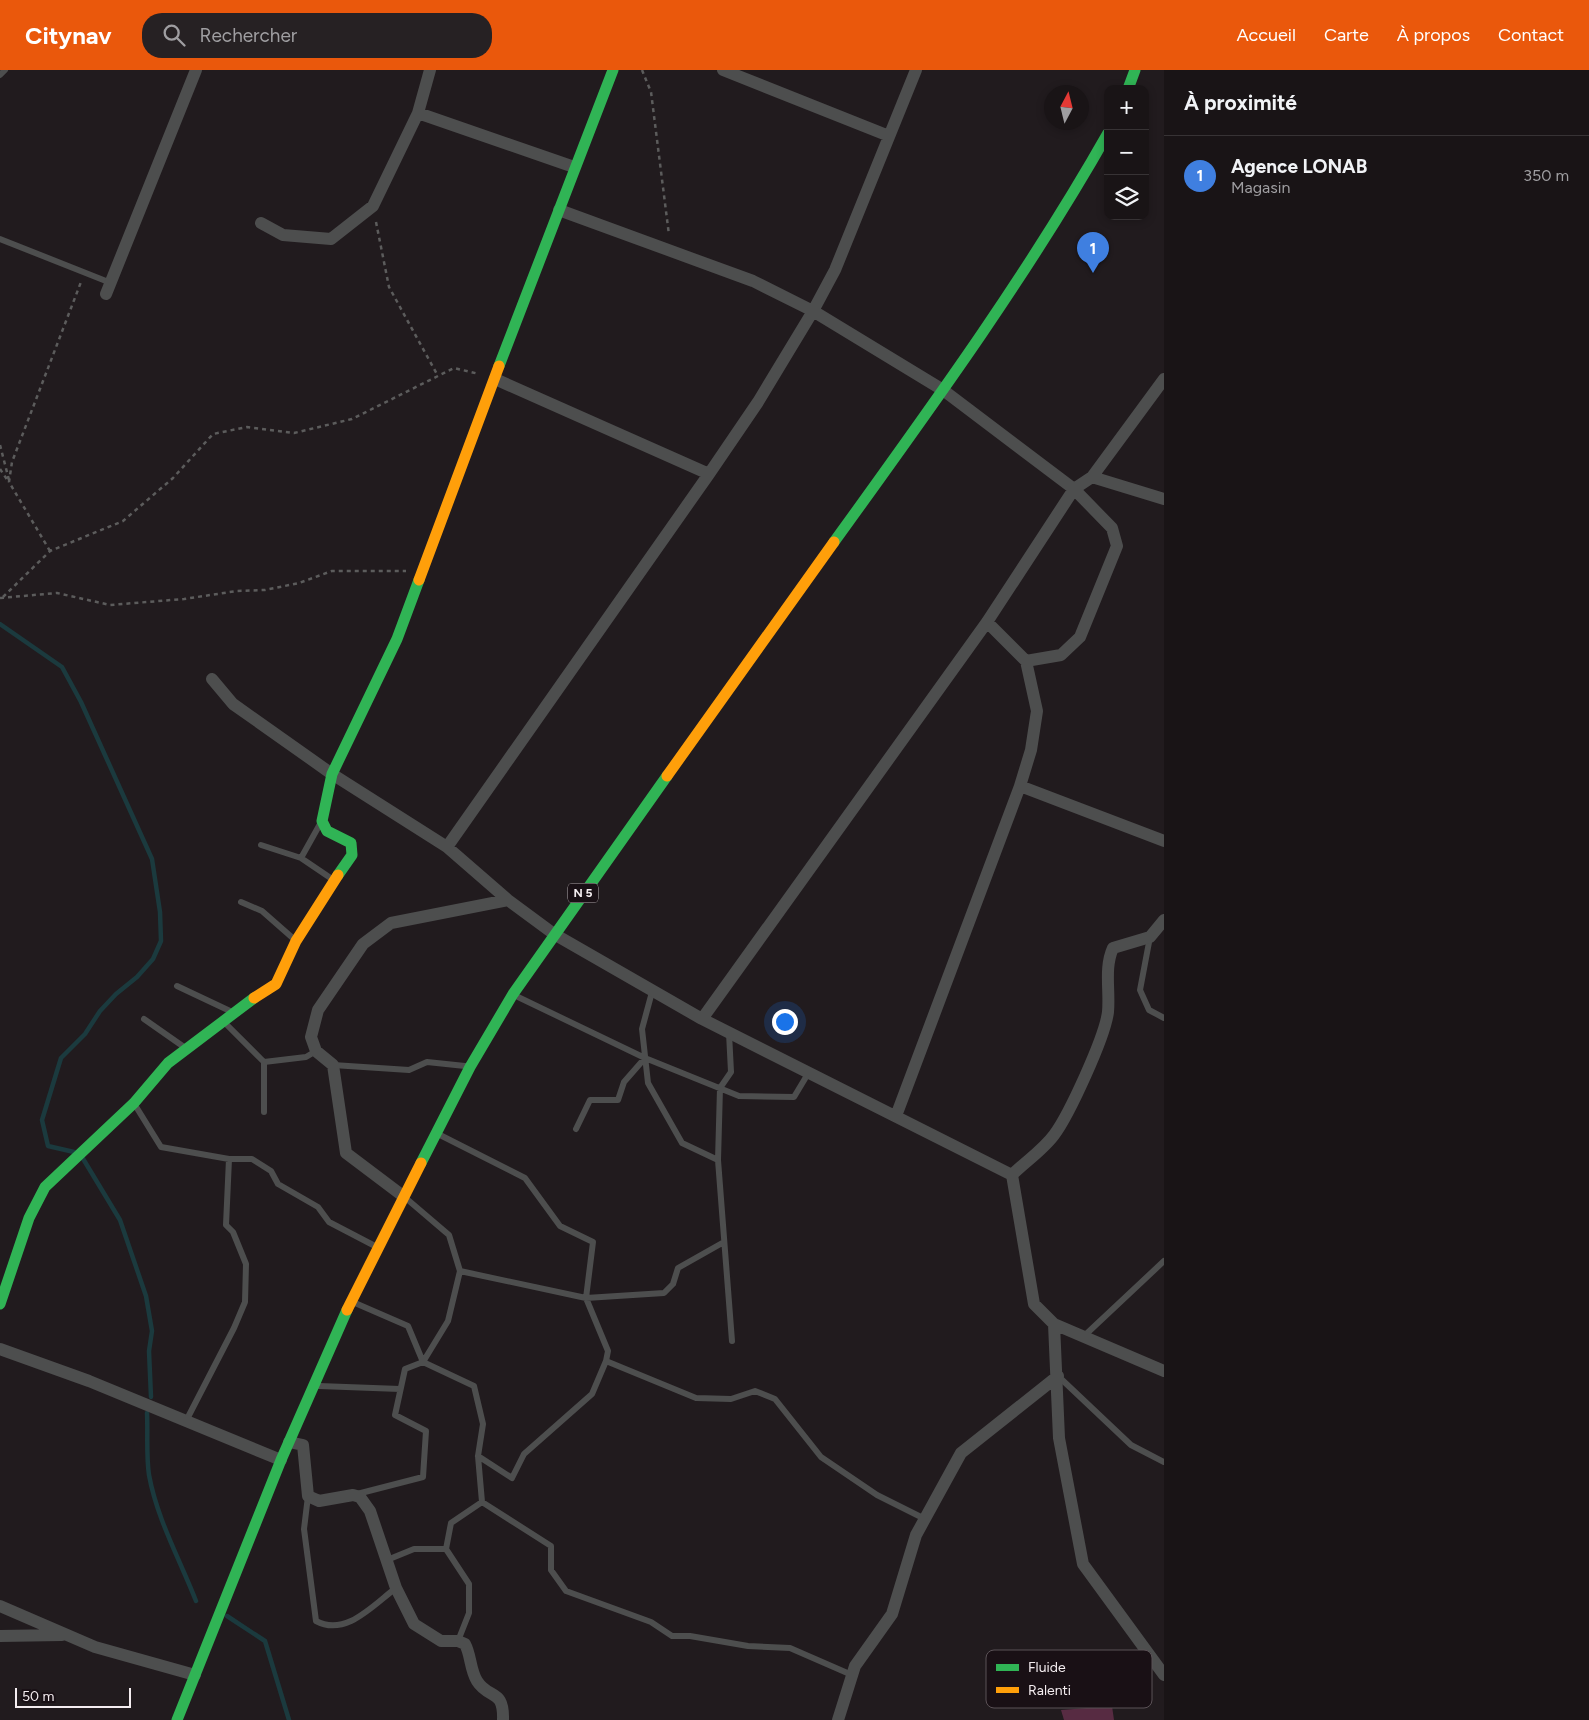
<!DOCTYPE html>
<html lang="fr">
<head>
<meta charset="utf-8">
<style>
  :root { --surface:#191416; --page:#262123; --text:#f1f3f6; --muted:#9f9ea1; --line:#373335; --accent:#ea580c }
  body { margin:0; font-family:Figtree,sans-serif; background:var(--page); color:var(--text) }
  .controls { position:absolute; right:15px; top:15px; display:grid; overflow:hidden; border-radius:10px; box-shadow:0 2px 8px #0003 }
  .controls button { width:45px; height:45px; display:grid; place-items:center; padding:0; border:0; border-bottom:1px solid var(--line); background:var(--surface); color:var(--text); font:25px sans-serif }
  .compass { position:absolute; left:1044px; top:15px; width:45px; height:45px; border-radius:50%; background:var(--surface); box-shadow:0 2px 8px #0003; rotate:7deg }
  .scale { position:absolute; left:15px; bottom:12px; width:116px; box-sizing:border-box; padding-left:5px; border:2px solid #f4edf0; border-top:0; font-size:14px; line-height:18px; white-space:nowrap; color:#f4edf0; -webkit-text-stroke:4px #191015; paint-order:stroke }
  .you { position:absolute; left:784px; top:951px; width:18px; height:18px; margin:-12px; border:4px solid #fff; border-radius:50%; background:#1a73e8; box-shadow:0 0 0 8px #1a73e833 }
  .badge { display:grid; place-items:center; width:32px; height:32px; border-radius:50%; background:var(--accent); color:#fff; font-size:16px; font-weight:700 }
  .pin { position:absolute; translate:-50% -41px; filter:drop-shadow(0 1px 2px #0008) }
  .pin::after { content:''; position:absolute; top:26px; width:18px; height:15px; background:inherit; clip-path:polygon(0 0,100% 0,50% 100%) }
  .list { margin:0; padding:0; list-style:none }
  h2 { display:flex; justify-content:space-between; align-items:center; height:65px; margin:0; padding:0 20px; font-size:21px }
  h2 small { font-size:16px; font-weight:400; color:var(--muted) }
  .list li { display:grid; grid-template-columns:32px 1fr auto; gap:15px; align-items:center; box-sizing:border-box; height:80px; padding:0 20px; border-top:1px solid var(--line) }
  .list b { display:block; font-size:19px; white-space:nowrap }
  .list p { margin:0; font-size:16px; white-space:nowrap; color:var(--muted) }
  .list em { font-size:16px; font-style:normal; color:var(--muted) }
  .icon { flex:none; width:28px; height:28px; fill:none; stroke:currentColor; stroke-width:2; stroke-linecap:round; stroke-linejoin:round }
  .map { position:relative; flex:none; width:1164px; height:1650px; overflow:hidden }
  header { display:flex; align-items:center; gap:30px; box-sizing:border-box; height:70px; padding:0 25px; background:var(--accent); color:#fff }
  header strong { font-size:24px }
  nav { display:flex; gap:28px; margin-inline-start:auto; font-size:18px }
  .search { width:350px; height:45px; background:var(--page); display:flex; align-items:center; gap:12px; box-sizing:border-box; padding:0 18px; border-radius:20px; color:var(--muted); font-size:19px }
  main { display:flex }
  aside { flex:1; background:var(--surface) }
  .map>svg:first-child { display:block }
  .green { fill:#572b42 }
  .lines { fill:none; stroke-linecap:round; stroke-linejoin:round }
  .stream { stroke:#1b3a3e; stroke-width:4.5 }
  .path { stroke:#5c5c5c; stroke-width:2.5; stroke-dasharray:4 4; stroke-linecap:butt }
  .lane { stroke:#4d4e4e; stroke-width:6 }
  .street { stroke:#4d4e4e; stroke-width:12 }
  .fast { stroke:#30b455; stroke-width:11 }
  .slow { stroke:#ff9f0a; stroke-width:11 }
  .labels { text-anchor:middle; stroke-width:4; stroke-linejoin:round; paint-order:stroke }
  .shield { fill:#191015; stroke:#b2abae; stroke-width:1 }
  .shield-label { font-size:12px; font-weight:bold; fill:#f4edf0 }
  .key { fill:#191015; stroke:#5b5257; stroke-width:1 }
  .key-label { font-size:14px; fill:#f4edf0 }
</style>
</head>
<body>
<header>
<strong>Citynav</strong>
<div class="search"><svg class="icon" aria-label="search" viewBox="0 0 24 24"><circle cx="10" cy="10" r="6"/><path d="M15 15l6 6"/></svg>Rechercher</div>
<nav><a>Accueil</a><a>Carte</a><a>À propos</a><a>Contact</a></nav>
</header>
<main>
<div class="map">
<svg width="1164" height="1650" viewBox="0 0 1164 1650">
  <rect width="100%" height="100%" fill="#211b1e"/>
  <!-- green -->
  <path class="green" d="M1112,1636L1114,1650H1064L1061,1640Z"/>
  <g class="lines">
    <!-- stream -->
    <path class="stream" d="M0,554L62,597L81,632L152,789L160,842L161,871L153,889L137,907L116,924L100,941L85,964L61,988L42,1050L48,1076L74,1082
      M82,1087L120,1150L146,1226L152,1261L149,1281L151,1327
      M147,1343C148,1363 146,1385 149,1405C157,1449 180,1490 196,1531
      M227,1546L265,1571L289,1650"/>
    <!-- path -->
    <path class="path" d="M642,0L651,22L669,165
      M376,152L389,217L438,306
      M0,375L9,410
      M0,399L8,411
      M50,481L9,412L12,392L81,212
      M3,527L50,481L123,451L173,408L213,364L247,357L294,363L352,349L454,298L479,304
      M0,528L57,523L110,535L184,529L237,521L265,520L299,513L332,501H406"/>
    <!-- lane -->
    <path class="lane" d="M0,5L5,0
      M0,169L111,213
      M261,775L301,788L332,809
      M301,788L320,754
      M241,832L262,841L295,870
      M1150,867L1140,920L1149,940L1164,948
      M177,916L230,941
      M652,922L642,959L648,1013L682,1073L718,1090L732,1271
      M518,927L645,988L739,1026L794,1027L809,1002
      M144,949L184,977
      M223,951L264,992L306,987L316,981
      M264,992V1042
      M333,995L409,1000L427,992L465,996
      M135,1035L161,1077L229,1089H252L271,1101L278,1114L318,1137L329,1152L375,1176
      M576,1059L590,1030H618L624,1012L645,988
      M440,1065L525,1108L560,1156L593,1172L586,1228L608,1281L606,1291L696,1328L731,1329L755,1321L775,1329L821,1387L877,1425L925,1449
      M718,1090L720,1018L731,1002L729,963
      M460,1201L586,1228L664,1223L673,1214L678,1198L724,1172
      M355,1233L408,1256L423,1292L474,1316L483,1354L478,1386L482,1432
      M1083,1267L1164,1191
      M1058,1306L1131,1375L1164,1392
      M319,1316L400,1319
      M186,1351L234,1258L245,1232L246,1194L233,1162L226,1155L229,1089
      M478,1386L512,1408L524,1384L592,1324L606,1291
      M357,1424L423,1407L426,1361L395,1345L405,1299L423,1292L448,1251L460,1201L449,1165L408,1130
      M308,1426L304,1459L316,1551C346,1567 373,1535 396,1518
      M387,1490L414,1479H446
      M458,1571L469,1543V1514L446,1479L451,1453L482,1432L551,1476V1500L566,1521L651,1552L672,1566H690L748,1576L790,1578L852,1605"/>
    <!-- street -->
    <path class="street" d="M723,0L889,66
      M418,43L574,97
      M559,140L753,211L813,241L943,320L1074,419L1112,458L1117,476L1080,567L1061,585L1026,591
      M261,153L283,165L331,169L373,136L418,43L430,0
      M106,224L196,0
      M495,309L709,404
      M1092,407L1164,429
      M212,609L233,634L332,704L447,777L508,830L554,864L702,949L1012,1105L1034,1234L1054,1254L1164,1301
      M1020,716L1164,771
      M447,777L709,404L758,332L813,241L835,200L916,0
      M702,949L987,552L1074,419L1092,407L1164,309
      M896,1046L1020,716L1031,680L1037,641L1026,591L987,552
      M1012,1105C1025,1092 1043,1080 1054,1065C1069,1045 1105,967 1108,942C1110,920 1104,898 1113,878L1150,867L1164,850
      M403,1126L346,1083L333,995L316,981L311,967L318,940L363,874L391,853L508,830
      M1054,1254L1059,1368L1083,1494L1164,1605
      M0,1279L89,1311L281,1390
      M289,1372L303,1375L308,1426L319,1431L353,1425L360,1427L370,1441L396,1518L414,1554L441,1571H458L465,1574C471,1585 470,1600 477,1611C489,1630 504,1618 503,1650
      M0,1536L95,1577L195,1605
      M0,1566L62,1565
      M838,1650L855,1596L892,1544L916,1465L961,1383L1058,1306"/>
    <!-- fast -->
    <path class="fast" d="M1128,19L1135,0
      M499,296L613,0
      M834,472C930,339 1027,206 1108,63
      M338,805L352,785L351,773L327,761L322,751L332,704L397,569L419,510
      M421,1093L470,997L513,924L667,706
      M0,1234L29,1148L45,1117L134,1033L168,993L254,928
      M177,1650L281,1390L347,1240"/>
    <!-- slow -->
    <path class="slow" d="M419,510L499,296
      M667,706L834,472
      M254,928L276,914L296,871L338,805
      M347,1240L421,1093"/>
  </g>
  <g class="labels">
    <!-- shield labels -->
    <rect class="shield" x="568" y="813.5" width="30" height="19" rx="4"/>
    <g class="shield-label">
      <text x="583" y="827">N 5</text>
    </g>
  </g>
  <!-- legend -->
  <rect x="986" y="1580" width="166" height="58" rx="8" class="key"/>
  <rect x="996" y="1594" width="23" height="7" fill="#30b455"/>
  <rect x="996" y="1617" width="23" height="6" fill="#ff9f0a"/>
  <g class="key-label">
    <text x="1028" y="1602">Fluide</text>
    <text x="1028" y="1625">Ralenti</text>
  </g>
</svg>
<div class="controls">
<button>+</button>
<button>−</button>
<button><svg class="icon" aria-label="layers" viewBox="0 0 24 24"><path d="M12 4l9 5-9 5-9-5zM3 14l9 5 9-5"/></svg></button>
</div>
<svg class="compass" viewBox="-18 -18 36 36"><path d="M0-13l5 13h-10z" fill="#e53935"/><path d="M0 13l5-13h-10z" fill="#9f9ea1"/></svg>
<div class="scale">50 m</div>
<div class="you"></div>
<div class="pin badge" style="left:1093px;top:203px;background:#3f7fe0">1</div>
</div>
<aside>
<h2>À proximité<small></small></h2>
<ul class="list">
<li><span class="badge" style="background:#3f7fe0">1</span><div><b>Agence LONAB</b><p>Magasin</p></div><em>350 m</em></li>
</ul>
</aside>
</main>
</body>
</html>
